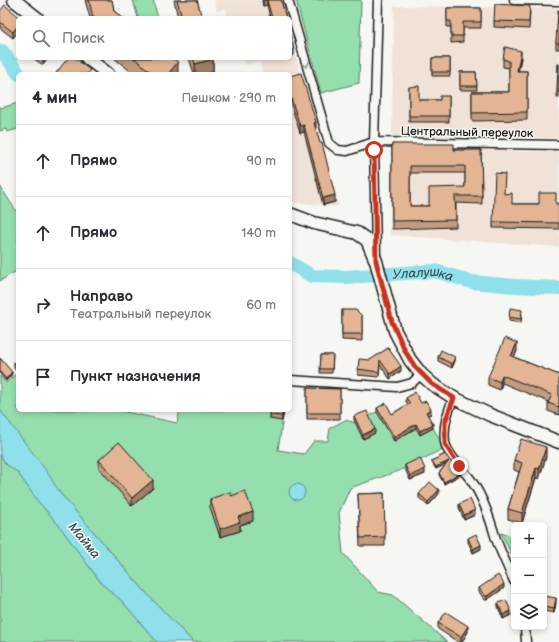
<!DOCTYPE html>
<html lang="ru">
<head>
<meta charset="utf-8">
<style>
  :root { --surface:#fff; --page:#f7f7f7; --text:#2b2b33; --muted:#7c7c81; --line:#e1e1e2 }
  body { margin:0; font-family:"Balsamiq Sans",sans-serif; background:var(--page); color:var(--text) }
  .controls { position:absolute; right:12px; bottom:12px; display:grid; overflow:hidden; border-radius:6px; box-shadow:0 2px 6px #0003 }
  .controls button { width:36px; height:36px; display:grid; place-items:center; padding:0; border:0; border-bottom:1px solid var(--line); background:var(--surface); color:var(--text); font:20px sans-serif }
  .stop { position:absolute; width:12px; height:12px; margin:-9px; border:3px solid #c8321e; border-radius:50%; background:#fff }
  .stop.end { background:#c8321e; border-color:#fff; box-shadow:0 1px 4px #0008 }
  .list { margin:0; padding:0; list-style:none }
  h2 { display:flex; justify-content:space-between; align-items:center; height:52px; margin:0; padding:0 16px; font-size:17px }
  h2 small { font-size:13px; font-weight:400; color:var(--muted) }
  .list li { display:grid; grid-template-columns:26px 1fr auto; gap:12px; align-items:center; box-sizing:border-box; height:72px; padding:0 16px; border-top:1px solid var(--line) }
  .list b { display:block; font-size:15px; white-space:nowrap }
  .list p { margin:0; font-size:13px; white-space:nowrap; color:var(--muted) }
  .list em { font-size:13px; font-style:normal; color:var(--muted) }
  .icon { flex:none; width:22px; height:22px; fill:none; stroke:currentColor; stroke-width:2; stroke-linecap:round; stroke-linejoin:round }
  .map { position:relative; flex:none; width:559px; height:642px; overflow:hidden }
  .search { position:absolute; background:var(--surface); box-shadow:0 2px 6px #0003; left:16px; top:16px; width:276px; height:44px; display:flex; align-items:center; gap:10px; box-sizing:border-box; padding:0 14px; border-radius:6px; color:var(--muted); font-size:15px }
  .panel { position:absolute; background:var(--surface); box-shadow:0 2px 6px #0003; left:16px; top:72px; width:276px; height:340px; border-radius:6px }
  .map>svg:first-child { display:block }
  .built { fill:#f0e2d6 }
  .green { fill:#95dead; stroke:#587d64 }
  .water { fill:#8fe0eb; stroke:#619298 }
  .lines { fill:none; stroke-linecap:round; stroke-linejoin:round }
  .river { stroke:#8fe0eb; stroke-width:14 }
  .street-casing { stroke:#1c1c1c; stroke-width:11 }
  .primary-casing { stroke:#1c1c1c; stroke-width:15 }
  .street { stroke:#f6f6f2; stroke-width:8 }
  .primary { stroke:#f6f6f2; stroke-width:12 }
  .wall { fill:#c39c7f; stroke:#1c1c1c; fill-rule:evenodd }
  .shaded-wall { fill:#9f7f68; stroke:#1c1c1c }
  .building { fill:#e3b594; stroke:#1c1c1c; fill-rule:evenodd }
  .oneway { stroke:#949492 }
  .route { stroke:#c8321e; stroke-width:5 }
  .labels { text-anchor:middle; stroke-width:3; stroke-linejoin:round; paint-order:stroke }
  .street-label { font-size:12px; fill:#1c1c1c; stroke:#f6f6f2 }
  .water-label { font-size:13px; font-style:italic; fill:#3e575a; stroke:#f6f6f2 }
</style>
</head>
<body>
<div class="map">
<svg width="559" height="642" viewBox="0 0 559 642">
  <rect width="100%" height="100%" fill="#f6f6f2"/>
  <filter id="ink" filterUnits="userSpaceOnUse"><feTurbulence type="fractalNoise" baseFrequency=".025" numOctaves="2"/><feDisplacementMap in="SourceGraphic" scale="8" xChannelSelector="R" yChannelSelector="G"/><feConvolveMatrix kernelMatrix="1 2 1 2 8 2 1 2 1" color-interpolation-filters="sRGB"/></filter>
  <g filter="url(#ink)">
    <!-- built -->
    <path class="built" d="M214,0H279L285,18H234L233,14L228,16L226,8L217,11Z
      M394,6L559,8V138L392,136Z
      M290,37L339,207L290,202V74H263L259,61L246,65L244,58H290Z
      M391,148L559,152V247L390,235Z"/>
    <!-- green -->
    <path class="green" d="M133,0H153L158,18H138Z
      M296,0H361L359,83L321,93Z
      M18,103V129L7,132L6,129L0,131V106L1,108Z
      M0,186L18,214V270L0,281Z
      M18,373V410H117L177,423L180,410H284L278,450L304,454L314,441H328L330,428L345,420L356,423L386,407L392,417L426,416L445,448L399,471L350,488L339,513L343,553L378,592L393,595L447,642H193L148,595L60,493L0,410V376L6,383L12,377Z
      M0,455L6,464L18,473L37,500L58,524L102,584L122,601L157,642H0Z
      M501,533L514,537V559Z"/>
    <!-- water -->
    <path class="water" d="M0,410L45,469L60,493L148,595L193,642H157L122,601L102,584L58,524L37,500L18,473L6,464L0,455Z
      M289 492a8 8 0 1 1 16 0a8 8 0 1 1-16 0Z"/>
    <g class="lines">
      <!-- river -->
      <g class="river">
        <path d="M0,51H2L19,74"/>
        <path id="s1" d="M290,263L312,276L346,277L435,271L472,282L514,286L559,288"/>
      </g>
      <defs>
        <path id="street" d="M288,0L329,143L338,150L347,151L374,142L559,145
          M514,0L559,1
          M376,255L374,142L378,0
          M290,380L397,387L412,383L421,374
          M454,398C447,412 443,426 445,442C447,455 464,470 471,480C483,497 490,519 496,539C501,553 508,567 514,581
          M525,627L526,642"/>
        <path id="primary" d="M14,0L37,18
          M87,58L108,74
          M290,214L314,223L357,233L367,240L376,261L395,331L410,360L421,374L432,384L454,398L490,415L559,442"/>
      </defs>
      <!-- street casing -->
      <use href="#street" class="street-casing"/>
      <!-- primary casing -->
      <use href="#primary" class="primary-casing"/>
      <!-- street -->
      <use href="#street" class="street"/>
      <!-- primary -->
      <use href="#primary" class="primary"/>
    </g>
    <!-- wall -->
    <path class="wall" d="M85,0H112L114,11L123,18H90Z
      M174,0H197L202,18H178Z
      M262,0H281L286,18H270L267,5L263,6Z
      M447,8H481V28H463V42L451,43V27H447Z
      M559,10V49H556V43Z
      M0,11L20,18L13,38L0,28Z
      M530,12L529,29L494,27V21Z
      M33,58H48L43,65Z
      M114,58H172L178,74H134Z
      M189,58H213V72L207,74H194Z
      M432,58H450V76H432Z
      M521,58L518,71H527V120L472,121V92H509V68L503,67V59Z
      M558,64H559V98H557Z
      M460,72H476L477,90H460Z
      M290,76L316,129L335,202L323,205L304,132L300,133L290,102Z
      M409,87L419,100H440L449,96V122H409Z
      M392,144L454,150H481L482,204L456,203V227L392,229ZM410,173H465V187L429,206H410Z
      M504,194L512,204H559V229L493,228V222Z
      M342,310L362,316V341L342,340Z
      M522,314L521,323L509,321V317Z
      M388,348L401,371L390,379L380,365L379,377L358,375V369Z
      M517,351L514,357L559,375V415L548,411V403L549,402L502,383L500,390L488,385V377Z
      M321,355H333L332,373H320Z
      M438,357L455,361L452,368L438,361Z
      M0,358L12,374L6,381L0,374Z
      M18,359V373L14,368V362Z
      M307,388L340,389V419H307Z
      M406,398L421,403L431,414L428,415L433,428L420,435L416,428L394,441L377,412V408L392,414L408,404L406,402Z
      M284,410L282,421L270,419V415Z
      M354,416L375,433L363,439L354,420Z
      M445,454L460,475L444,484L439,475V473L446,464L436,469L432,463V461Z
      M546,457L539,479L536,478L522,523L508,519V509L519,472L514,470V460Z
      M99,460L153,488L132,506L99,468Z
      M405,465L425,474L410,480L405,469Z
      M384,493L385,546H360L358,494Z
      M419,494H439L428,506L419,498Z
      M231,496L253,521L240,525V531L220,537L210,507V499Z
      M459,504L475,515L464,520L459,508Z
      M468,538L481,549L473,553L468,542Z
      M479,588H504L487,600H485L479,592Z
      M544,596L556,603L554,613L544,611Z
      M498,603L511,615L503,619L498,607Z
      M438,623L468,632L462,642H458L438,629Z"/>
    <!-- shaded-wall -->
    <path class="shaded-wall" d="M263,0H267V5L263,6Z
      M18,26V32L13,38V32Z
      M294,49V55L290,56V50Z
      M521,51V58L517,79V71Z
      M44,58H48L43,65V59Z
      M213,59V72L207,74H195V64Z
      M178,62V74H168Z
      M316,122V129L314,130V123Z
      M304,125V132L300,133V126Z
      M335,195V202L323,205V198Z
      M517,343V351L511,364V356Z
      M455,357V361L452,368V364Z
      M401,366V371L390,379V374Z
      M12,372V374L6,381V379Z
      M502,375V383L500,390V382Z
      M431,409V414L426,416V412Z
      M284,410L282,421V416Z
      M416,424V428L394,441V437Z
      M433,424V428L420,435V431Z
      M375,429V433L363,439V435Z
      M546,447V457L539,479V469Z
      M449,461V463L436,469V467Z
      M536,468V478L522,523V513Z
      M425,469V474L410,480V476Z
      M460,473V475L444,484V482Z
      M153,480V488L132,506V498Z
      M439,490V494L428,506V502Z
      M475,510V515L464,520V515Z
      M253,512V521L240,525V531L220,537V529L238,517Z
      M481,545V549L473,553V549Z
      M504,584V588L487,600V596Z
      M556,598V603L554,613V609Z
      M511,611V615L503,619V615Z
      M468,626V632L462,642H461V637Z"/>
    <!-- building -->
    <path class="building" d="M89,0H112L114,11L123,18H93Z
      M177,0H197L202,18H182Z
      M267,0H281L286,18H272Z
      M495,4L530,6L529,22L494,21Z
      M5,5L20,18H18V26L13,32L0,22V11Z
      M447,8H481V22H463V36H451V21H447Z
      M558,10H559V43H556Z
      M290,34L294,49L290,50Z
      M505,47L521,51L517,71H527V112L472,113V92H509V61L503,59Z
      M68,58H75L90,70L88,74H57L56,73Z
      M134,58H172L178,62L168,74H153Z
      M193,58H213V59L195,64Z
      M432,58H450V72H432Z
      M558,64H559V92H557Z
      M460,72H476L477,86H460Z
      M301,73L316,122L314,123L320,143H322L335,195L323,198L304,125L300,126L290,95V76Z
      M419,86V100H440V96H449V116H409V87Z
      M392,144H454V150H481L482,196H455L456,220L392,221ZM410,166H465V187L429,188V206H410Z
      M495,173L505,174L504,194L512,193V204H539V193H556V204H559V223L493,222Z
      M510,308L522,310L521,319L509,317Z
      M342,310H356L362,316V334H342Z
      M505,338L517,343L511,356L559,375V407L548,403L552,395L502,375L500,382L488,377Z
      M388,348L401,366L390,374L380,360L379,372L358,369L359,359L370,360Z
      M441,350L455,357L452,364L438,357Z
      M321,355H333L332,369H320Z
      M0,358L12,372L6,379L0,372Z
      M18,359V367L14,362Z
      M307,388L340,389V413H307Z
      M415,392L421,403L426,401L431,409L426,412L433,424L420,431L416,424L394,437L377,408L386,403L392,414L410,403L406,398Z
      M271,410H284L282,416L270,415Z
      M367,411L375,429L363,435L354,416Z
      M521,439L546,447L539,469L536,468L522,513L508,509L522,463L514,460Z
      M119,442L153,480L132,498L99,460Z
      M445,454L460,473L444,482L439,473L449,461L436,467L432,461Z
      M420,458L425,469L410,476L405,465Z
      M430,482L439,490L428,502L419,494Z
      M245,491L253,512L238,517L240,522L220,529L210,499L230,492L231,496Z
      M384,493L385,537L360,538L358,494Z
      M470,499L475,510L464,515L459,504Z
      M476,534L481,545L473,549L468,538Z
      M498,575L504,584L487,596H485L479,588Z
      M544,596L556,598L554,609L544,607Z
      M506,600L511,611L503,615L498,603Z
      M446,612L468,626L461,637L438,623Z"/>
    <!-- one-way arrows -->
    <defs><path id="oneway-chevron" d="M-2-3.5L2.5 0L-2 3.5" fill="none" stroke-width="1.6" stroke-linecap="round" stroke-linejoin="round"/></defs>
    <use class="oneway" href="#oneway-chevron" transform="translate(306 65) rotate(73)"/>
  </g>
  <g class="lines" filter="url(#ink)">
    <!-- route -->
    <path class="route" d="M374,150L376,261L392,322L405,351L415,367L432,384L454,398L445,422V444L459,466"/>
  </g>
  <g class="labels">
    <!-- street labels -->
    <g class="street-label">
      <text transform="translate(467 132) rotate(1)" y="4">Центральный переулок</text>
    </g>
    <!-- water labels -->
    <g class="water-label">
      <text dy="5" stroke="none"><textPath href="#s1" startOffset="137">Улалушка</textPath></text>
      <text transform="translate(85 540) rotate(51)" y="5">Майма</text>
    </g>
  </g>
</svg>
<div class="controls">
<button>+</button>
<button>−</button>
<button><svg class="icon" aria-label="layers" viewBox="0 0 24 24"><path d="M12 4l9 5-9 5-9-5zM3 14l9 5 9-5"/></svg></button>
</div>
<div class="stop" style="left:374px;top:150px"></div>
<div class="stop end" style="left:459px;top:466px"></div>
<div class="search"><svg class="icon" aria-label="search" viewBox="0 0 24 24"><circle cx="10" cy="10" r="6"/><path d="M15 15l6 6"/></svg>Поиск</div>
<section class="panel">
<h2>4 мин<small>Пешком · 290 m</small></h2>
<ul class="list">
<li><svg class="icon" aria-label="ahead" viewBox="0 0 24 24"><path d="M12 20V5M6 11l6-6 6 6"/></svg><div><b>Прямо</b></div><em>90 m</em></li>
<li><svg class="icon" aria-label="ahead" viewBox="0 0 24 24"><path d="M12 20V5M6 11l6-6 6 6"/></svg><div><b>Прямо</b></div><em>140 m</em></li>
<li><svg class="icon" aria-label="right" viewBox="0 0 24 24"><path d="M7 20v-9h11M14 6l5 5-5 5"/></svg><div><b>Направо</b><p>Театральный переулок</p></div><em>60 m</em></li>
<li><svg class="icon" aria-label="arrive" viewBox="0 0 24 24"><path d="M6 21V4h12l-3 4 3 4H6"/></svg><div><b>Пункт назначения</b></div></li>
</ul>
</section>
</div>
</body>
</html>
